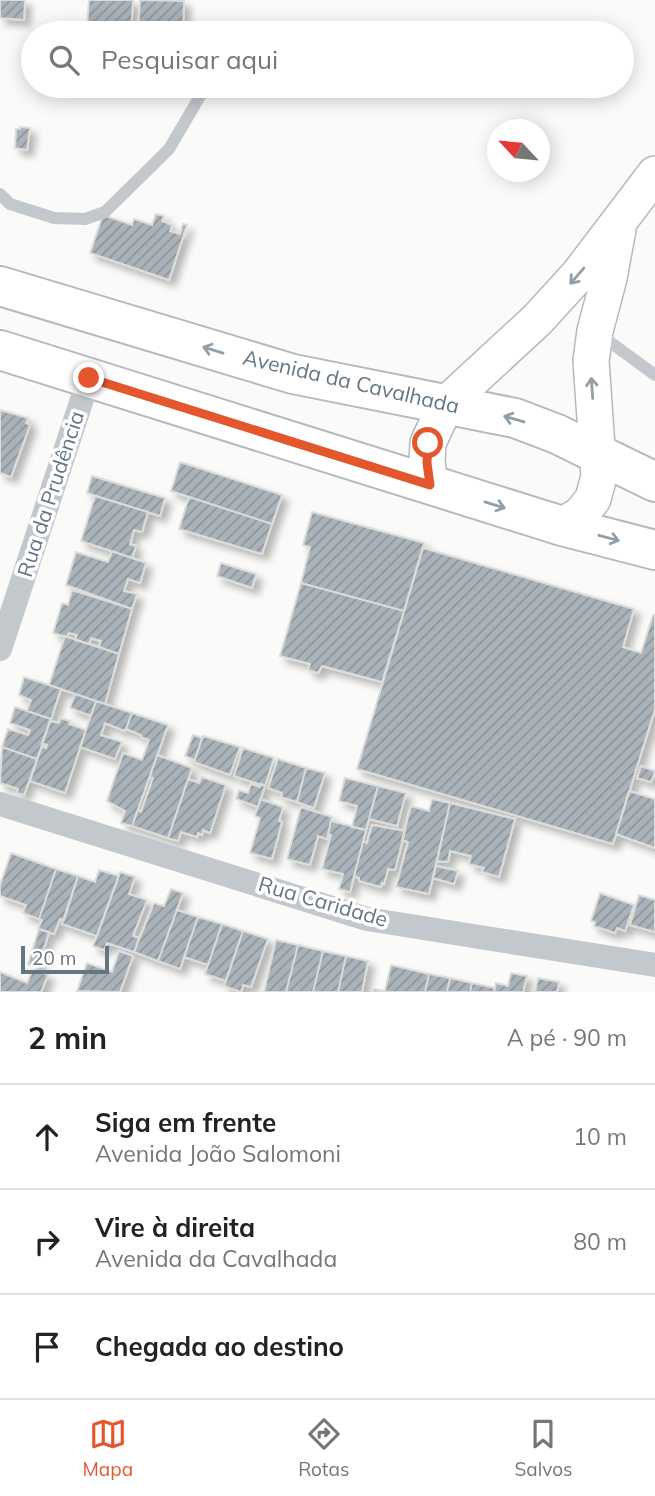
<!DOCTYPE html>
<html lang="pt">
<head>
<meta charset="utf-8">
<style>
  :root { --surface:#fff; --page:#f6f6f6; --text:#222; --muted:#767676; --line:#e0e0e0; --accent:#e4572e }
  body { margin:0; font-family:Mulish,sans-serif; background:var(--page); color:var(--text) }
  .compass { position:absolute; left:487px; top:119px; width:63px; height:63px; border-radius:50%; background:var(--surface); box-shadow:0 4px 18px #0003; rotate:296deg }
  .scale { position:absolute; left:21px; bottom:18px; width:88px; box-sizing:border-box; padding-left:7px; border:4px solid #657683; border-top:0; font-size:19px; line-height:24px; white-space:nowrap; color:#657683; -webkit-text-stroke:5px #fff; paint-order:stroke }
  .stop { position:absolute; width:21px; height:21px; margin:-16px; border:5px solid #e4572e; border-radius:50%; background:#fff }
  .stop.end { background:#e4572e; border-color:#fff; box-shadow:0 2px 7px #0008 }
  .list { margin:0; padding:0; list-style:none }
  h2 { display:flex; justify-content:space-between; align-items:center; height:91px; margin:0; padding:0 28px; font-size:30px }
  h2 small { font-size:23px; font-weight:400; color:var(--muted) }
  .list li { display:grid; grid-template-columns:46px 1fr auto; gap:21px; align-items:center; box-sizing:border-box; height:105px; padding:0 28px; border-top:2px solid var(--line) }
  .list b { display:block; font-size:26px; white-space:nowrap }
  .list p { margin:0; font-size:23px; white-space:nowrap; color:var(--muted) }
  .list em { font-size:23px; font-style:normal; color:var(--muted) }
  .icon { flex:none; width:38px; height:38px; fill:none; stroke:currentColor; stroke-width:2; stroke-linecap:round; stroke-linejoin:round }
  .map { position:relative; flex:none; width:655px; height:992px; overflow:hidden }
  .search { position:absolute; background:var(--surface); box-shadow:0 4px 18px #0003; left:21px; right:21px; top:21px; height:77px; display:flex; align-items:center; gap:18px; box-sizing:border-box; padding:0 24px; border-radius:38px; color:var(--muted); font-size:26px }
  .sheet { height:406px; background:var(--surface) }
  nav { display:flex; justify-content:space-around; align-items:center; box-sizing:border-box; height:98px; border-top:2px solid var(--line); background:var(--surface); font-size:19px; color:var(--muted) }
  nav a { display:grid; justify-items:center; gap:4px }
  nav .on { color:var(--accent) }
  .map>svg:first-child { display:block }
  .building { fill:url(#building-hatch); stroke:#dcdcda; stroke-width:2; filter:url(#shadow) }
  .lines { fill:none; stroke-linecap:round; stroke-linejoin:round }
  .secondary-casing { stroke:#b3babf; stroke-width:38 }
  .primary-casing { stroke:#b5babe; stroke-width:42 }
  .lane { stroke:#c3c8cc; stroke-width:12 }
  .street { stroke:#c3c8cc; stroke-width:24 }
  .secondary { stroke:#fff; stroke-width:35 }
  .primary { stroke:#fff; stroke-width:38 }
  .oneway { stroke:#939fa8 }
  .route { stroke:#e4572e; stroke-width:9 }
  .labels { text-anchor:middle; stroke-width:7; stroke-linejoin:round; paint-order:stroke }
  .street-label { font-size:21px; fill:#657683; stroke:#fff }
</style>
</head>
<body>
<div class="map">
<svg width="655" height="992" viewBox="0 0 655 992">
  <defs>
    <pattern id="building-hatch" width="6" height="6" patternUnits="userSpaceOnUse" patternTransform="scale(1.75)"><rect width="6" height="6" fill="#aab3b9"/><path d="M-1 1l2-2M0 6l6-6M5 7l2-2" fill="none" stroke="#8e969c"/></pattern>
    <filter id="shadow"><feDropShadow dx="6" dy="6" stdDeviation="3.5" flood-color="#0004"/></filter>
  </defs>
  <rect width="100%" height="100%" fill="#fafaf8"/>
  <!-- building -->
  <path class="building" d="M0,0H25L24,20L0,18Z
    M89,0H133L131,33H74L75,26L87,27Z
    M140,0L184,1L183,33H138Z
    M20,127L30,128L27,150L15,148L16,129H20Z
    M156,214L164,216L162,221L172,225L170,231L180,234L183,224L187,225L169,280L90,253L103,215L132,225L134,219L152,225Z
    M0,410L28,418L26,423L30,425L11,477L0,473Z
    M180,462L282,495L272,524L171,491Z
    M92,476L165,498L160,516L87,493Z
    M95,496L148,512L142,532L134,530L130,544L136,546L132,558L81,541Z
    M189,497L272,524L262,554L179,529Z
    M312,512L424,543L404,611L301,583L310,547L303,545Z
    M423,548L634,609L623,647L641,653L653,615H655V709L613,844L357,769Z
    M112,551L146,563L140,583L128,579L124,591L137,594L132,609L66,585L76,552L108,562Z
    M221,563L256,574L252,588L217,576Z
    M301,583L404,611L382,682L322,666L318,673L308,670L310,664L280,656Z
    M72,590L132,609L119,654L99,647L101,641L91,638L89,644L75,640L77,635L69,633L67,637L53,633L62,603L68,605Z
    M65,636L119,654L105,704L49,685Z
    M24,677L61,689L51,719L27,711L31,700L19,695Z
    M75,694L96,701L91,716L70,708Z
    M96,701L132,713L125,731L105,723L101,735L122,742L115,759L80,747Z
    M15,707L51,719L37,759L2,747L8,729L28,735L30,730L10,723Z
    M132,713L168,725L132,826L121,823L125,811L107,801L123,753L142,760L149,740L141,737V735L126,729Z
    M60,718L70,721L69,724L86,730L65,793L30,781L42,746L46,748L47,745L42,743L50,721L59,723Z
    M193,735L202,738L195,760L185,756Z
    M203,736L240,747L230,775L194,762Z
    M2,747L37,759L24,795L17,793L18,789L0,783Z
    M243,748L274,758L265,786L234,776Z
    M157,755L192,768L168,838L132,826L138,810L141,812L153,778L150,777Z
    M278,759L306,768L297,802L281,797L282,793L268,788Z
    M641,766L655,771L651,782L637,778Z
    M306,768L325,773L314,808L297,802Z
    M202,777L226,785L210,833L203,830L202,835L198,833L197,837L181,832L178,841L168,838L188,779L199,783Z
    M345,778L378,786L366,830L352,827L357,806L339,801Z
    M251,784L260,787L261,784L265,786L258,807L236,799L239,790L248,793Z
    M378,786L406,793L397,826L369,819Z
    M629,791L655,799V848L616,834Z
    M260,799L283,807L279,821L282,822L272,859L250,853L260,818L255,816Z
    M432,799L450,803L429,894L396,887L408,842L402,840L411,806L429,811Z
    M450,803L515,819L499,877L482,872L484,868L469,864L471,856L450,851L448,862L437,861Z
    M301,807L332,817L327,839L318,836L310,865L287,859Z
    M331,821L366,830L350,892L339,889L343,874L322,869L331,835L328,834Z
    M372,825L405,831L395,870L388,869L384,884L382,883L381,887L359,881V878L354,876L363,842L367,843Z
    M11,853L56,869L39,919L23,913L26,905L0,896V885Z
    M436,866L458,871L454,884L433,878Z
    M56,869L78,876L64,920L60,919L54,934L38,929L42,920L39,919Z
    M99,870L119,876L97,936L62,924L78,876L95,882Z
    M120,872L135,877L129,894L147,900L133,936L139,938L134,952L107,943L104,950L93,946Z
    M171,889L183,893L158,961L134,952L154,903L164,906Z
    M600,893L634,905L625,931L617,928L615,933L594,926L595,922L591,921Z
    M639,895L655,900V932L630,925Z
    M177,910L198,917L180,969L158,961Z
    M198,917L222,924L208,965L184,957Z
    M222,924L243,931L226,981L205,974Z
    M39,929L49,932L38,967L28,964Z
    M243,931L268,939L251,987L243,985L241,992L224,986Z
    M276,940L298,945L286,992H264Z
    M298,945L323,951L313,992H286Z
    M119,951L133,956L120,992L77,991L87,963L112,972Z
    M323,951L346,956L338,992H313Z
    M346,956L368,961L362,992H338Z
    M391,965L429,974L425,992H373L374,989L385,991Z
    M33,969L48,975L41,992H0V972L27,983Z
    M511,973L527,976L523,992H494L496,983L508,986Z
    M429,974L450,978L447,992H425Z
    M450,978L472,983L470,992H447Z
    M538,978L559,982L557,992H535Z
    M472,983L495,988L494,992H470Z"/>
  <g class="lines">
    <defs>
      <path id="secondary" d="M430,485L427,462L428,443L446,404L537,320L579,274L655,174
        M562,526L581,514L593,499L599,476L591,361L595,331L609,278L618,229"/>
      <path id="primary" d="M0,286L293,374L515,418L557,434L655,482
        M0,350L562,526L655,550"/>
    </defs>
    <!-- secondary casing -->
    <use href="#secondary" class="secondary-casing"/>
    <!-- primary casing -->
    <use href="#primary" class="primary-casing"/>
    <!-- lane -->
    <path class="lane" d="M0,194L10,204L54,218L85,219L105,212L169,149L206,86
      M599,334L655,375"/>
    <!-- street -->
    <path class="street" d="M0,649L89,378
      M0,804L367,919L655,965"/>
    <!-- secondary -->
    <use href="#secondary" class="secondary"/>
    <!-- primary -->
    <use href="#primary" class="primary"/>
  </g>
  <!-- one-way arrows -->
  <defs><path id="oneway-shaft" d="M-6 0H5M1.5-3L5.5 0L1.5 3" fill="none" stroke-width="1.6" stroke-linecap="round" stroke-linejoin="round" transform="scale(1.75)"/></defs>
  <g class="oneway">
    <use href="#oneway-shaft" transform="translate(577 276) rotate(131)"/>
    <use href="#oneway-shaft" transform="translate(213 350) rotate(-163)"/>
    <use href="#oneway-shaft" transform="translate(592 388) rotate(-94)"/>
    <use href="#oneway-shaft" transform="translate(514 419) rotate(-164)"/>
    <use href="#oneway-shaft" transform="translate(495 505) rotate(17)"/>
    <use href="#oneway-shaft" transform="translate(609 538) rotate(15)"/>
  </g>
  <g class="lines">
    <!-- route -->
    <path class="route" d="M89,378L430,485L427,463L428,443"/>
  </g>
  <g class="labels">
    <!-- street labels -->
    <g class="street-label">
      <text transform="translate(351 382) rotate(13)" y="7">Avenida da Cavalhada</text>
      <text transform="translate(51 494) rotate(-72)" y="7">Rua da Prudência</text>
      <text transform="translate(323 902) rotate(16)" y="7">Rua Caridade</text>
    </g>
  </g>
</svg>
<svg class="compass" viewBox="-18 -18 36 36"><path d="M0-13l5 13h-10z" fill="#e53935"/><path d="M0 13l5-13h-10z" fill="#767676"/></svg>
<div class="scale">20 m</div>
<div class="stop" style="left:428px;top:443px"></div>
<div class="stop end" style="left:89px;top:378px"></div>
<div class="search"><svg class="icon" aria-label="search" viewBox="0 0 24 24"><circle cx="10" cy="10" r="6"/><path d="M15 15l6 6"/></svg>Pesquisar aqui</div>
</div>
<section class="sheet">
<h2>2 min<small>A pé · 90 m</small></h2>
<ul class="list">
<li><svg class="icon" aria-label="ahead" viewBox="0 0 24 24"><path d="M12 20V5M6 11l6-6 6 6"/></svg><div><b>Siga em frente</b><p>Avenida João Salomoni</p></div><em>10 m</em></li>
<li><svg class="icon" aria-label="right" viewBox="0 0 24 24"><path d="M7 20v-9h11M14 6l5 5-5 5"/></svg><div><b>Vire à direita</b><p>Avenida da Cavalhada</p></div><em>80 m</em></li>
<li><svg class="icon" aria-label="arrive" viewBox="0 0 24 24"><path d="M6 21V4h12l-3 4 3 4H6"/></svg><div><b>Chegada ao destino</b></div></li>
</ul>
</section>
<nav>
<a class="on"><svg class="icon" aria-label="map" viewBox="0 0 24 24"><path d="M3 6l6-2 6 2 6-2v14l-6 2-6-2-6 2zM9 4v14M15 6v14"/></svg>Mapa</a>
<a><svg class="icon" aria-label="directions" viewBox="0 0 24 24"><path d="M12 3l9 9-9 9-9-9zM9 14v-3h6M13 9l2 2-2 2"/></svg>Rotas</a>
<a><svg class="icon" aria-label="saved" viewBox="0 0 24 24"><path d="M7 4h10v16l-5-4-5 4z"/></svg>Salvos</a>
</nav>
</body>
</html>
